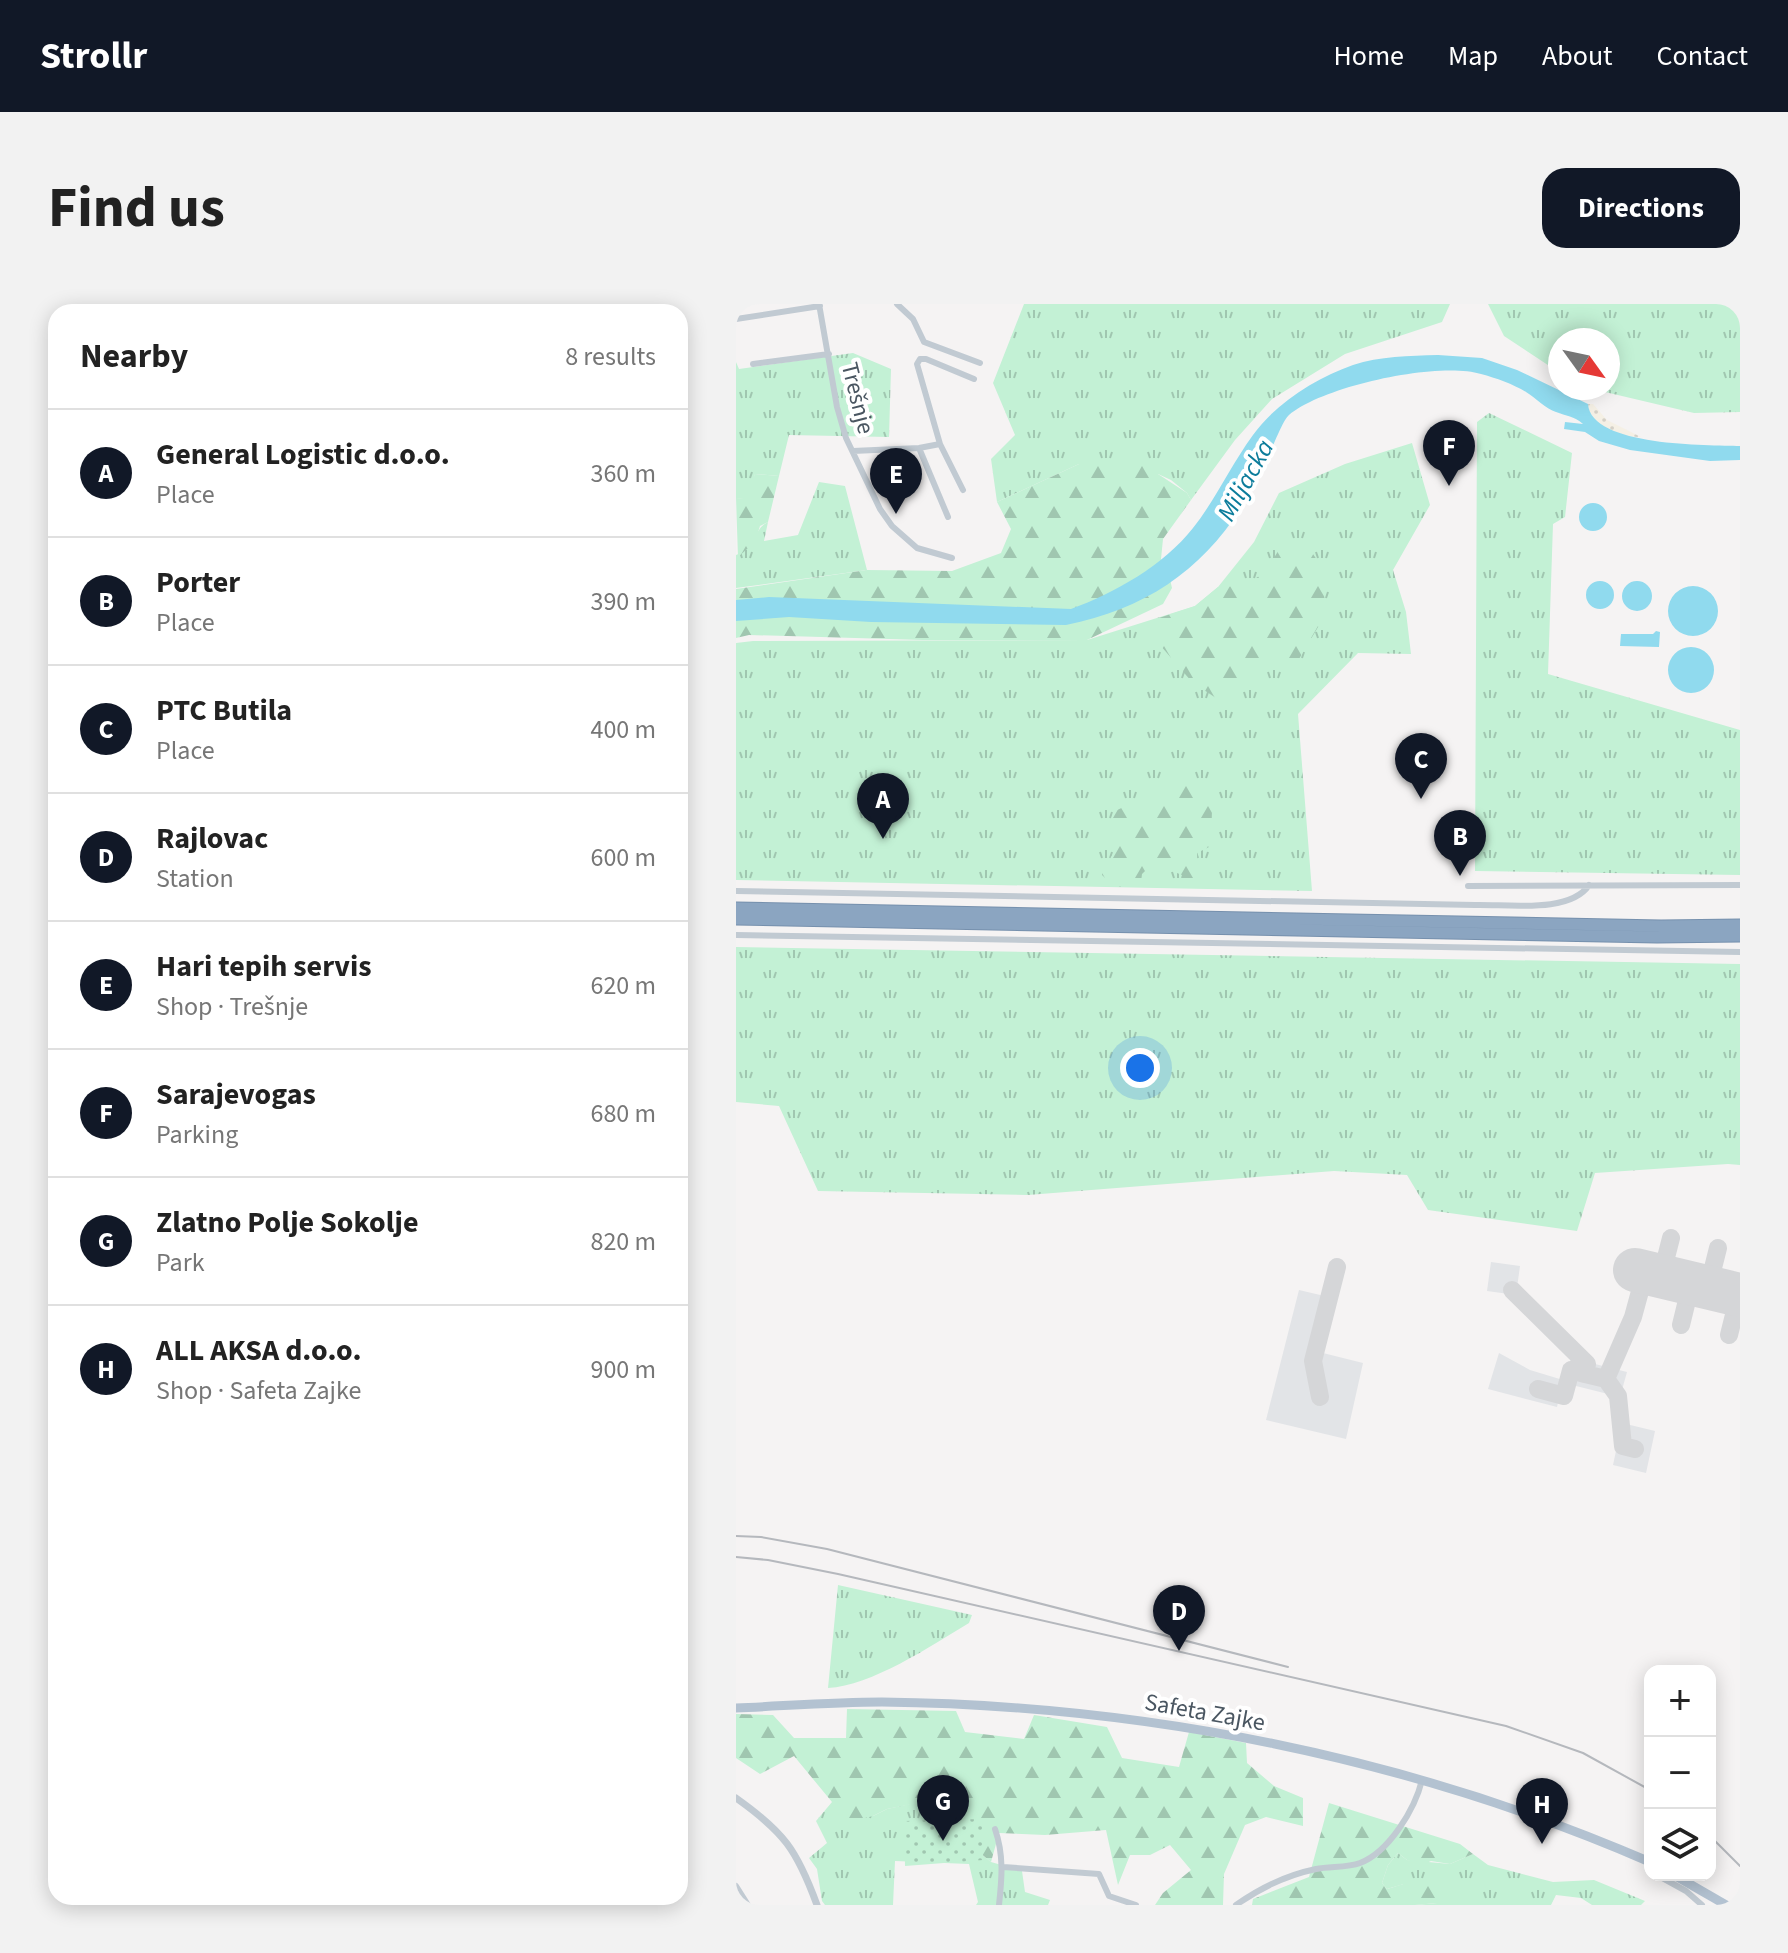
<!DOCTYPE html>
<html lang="en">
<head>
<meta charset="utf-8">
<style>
  :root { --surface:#fff; --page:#f2f2f2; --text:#222; --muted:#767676; --line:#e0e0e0; --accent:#111827 }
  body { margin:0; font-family:"Source Sans 3",sans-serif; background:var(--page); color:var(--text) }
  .controls { position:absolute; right:24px; bottom:24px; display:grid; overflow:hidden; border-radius:16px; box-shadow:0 4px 20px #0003 }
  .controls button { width:72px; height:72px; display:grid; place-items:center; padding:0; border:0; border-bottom:2px solid var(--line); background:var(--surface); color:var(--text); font:40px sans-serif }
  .compass { position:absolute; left:812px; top:24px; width:72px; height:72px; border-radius:50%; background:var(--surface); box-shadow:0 4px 20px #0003; rotate:123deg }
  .you { position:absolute; left:404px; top:764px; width:28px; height:28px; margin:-20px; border:6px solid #fff; border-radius:50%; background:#1a73e8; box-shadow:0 0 0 12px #1a73e833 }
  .badge { display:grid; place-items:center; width:52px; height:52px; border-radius:50%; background:var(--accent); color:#fff; font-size:26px; font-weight:700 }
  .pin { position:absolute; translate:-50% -66px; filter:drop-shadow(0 2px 4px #0008) }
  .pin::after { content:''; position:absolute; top:42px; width:28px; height:24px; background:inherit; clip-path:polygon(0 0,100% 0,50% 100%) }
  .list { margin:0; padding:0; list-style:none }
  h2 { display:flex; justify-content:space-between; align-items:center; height:104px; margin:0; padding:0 32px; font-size:34px }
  h2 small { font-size:26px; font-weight:400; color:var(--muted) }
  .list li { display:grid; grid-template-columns:52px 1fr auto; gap:24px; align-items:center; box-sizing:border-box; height:128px; padding:0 32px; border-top:2px solid var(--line) }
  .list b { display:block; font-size:30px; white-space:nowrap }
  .list p { margin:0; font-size:26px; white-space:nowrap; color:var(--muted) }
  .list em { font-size:26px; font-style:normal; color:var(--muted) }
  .icon { flex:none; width:44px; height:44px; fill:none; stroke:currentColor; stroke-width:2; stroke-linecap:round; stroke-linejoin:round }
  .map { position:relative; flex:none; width:1004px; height:1601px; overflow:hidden; border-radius:24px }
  header { display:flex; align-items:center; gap:48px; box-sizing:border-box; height:112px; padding:0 40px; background:var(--accent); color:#fff }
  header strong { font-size:38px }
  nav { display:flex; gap:44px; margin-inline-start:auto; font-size:28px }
  .intro { display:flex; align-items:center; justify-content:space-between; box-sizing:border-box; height:192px; padding:0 48px }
  h1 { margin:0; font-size:56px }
  .button { padding:20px 36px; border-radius:24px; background:var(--accent); color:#fff; font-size:28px; font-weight:700 }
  main { display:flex; gap:48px; padding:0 48px }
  aside { flex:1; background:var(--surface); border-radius:24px; box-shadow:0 4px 20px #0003 }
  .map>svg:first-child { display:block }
  .airport { fill:#e2e4e7 }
  .grass { fill:url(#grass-tufts) }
  .forest { fill:url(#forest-firs) }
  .sand { fill:url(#sand-dots) }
  .park { fill:url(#park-dots) }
  .water { fill:#90daee }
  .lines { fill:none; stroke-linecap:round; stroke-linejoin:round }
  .taxiway { stroke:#d5d6d8; stroke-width:18 }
  .runway { stroke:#d5d6d8; stroke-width:44 }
  .motorway-casing { stroke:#7690ad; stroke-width:13 }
  .minor { stroke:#c1cad2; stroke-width:6 }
  .tertiary { stroke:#c1cad2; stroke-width:7 }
  .primary { stroke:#b3c2d1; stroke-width:9 }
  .motorway { stroke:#8ba5c1; stroke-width:11 }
  .rail { stroke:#b5b8bd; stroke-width:2 }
  .labels { text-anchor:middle; stroke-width:8; stroke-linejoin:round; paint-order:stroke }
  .street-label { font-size:24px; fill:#4a5661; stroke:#fff }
  .water-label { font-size:26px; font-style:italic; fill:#0c7c9b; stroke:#fff }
</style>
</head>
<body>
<header>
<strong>Strollr</strong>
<nav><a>Home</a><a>Map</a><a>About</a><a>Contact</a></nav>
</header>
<div class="intro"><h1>Find us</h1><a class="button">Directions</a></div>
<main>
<aside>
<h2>Nearby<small>8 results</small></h2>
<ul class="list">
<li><span class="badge">A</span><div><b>General Logistic d.o.o.</b><p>Place</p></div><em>360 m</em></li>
<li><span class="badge">B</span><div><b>Porter</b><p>Place</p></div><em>390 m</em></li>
<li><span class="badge">C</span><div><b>PTC Butila</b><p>Place</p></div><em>400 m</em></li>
<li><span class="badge">D</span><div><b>Rajlovac</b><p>Station</p></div><em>600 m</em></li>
<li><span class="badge">E</span><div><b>Hari tepih servis</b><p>Shop · Trešnje</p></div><em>620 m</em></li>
<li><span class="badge">F</span><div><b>Sarajevogas</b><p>Parking</p></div><em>680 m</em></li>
<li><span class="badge">G</span><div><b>Zlatno Polje Sokolje</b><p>Park</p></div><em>820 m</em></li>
<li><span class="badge">H</span><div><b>ALL AKSA d.o.o.</b><p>Shop · Safeta Zajke</p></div><em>900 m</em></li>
</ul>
</aside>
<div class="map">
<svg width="1004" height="1601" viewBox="0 0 1004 1601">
  <defs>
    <pattern id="grass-tufts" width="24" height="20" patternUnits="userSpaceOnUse" patternTransform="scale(2)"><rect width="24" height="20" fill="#c3f1d5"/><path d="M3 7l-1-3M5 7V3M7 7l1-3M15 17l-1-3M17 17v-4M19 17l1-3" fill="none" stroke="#a0c6b0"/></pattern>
    <pattern id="forest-firs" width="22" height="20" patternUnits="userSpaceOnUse" patternTransform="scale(2)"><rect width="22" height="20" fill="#c3f1d5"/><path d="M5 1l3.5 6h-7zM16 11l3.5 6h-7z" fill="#a0c6b0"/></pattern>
    <pattern id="sand-dots" width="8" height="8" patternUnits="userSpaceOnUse" patternTransform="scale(2)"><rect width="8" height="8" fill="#f5f0e5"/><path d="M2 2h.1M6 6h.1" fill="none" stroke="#d4d0c7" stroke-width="1.8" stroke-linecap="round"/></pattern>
    <pattern id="park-dots" width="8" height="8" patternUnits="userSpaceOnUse" patternTransform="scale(2)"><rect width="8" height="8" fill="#c3f1d5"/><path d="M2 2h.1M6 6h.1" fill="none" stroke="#a0c6b0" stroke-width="1.8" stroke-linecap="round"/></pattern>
  </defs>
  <rect width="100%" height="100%" fill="#f5f3f3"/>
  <!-- airport -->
  <path class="airport" d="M755,958L784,962L780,991L751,987Z
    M563,986L597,994L583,1048L627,1059L610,1135L530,1116Z
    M763,1049L794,1066L827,1076L821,1103L752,1085Z
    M835,1054L891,1068L884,1093L828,1079Z
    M886,1119L919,1127L910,1169L877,1161Z"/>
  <!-- grass -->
  <path class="grass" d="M288,0H714L706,18L609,50L536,95L499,136L455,196L451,189L435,176L422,170L343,160L261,198L255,155L279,131L257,79Z
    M752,0H1004V108L958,109L852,84H872V36H824V69L768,32Z
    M117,49L155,65L153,133L53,131L43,172L19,170L14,196L0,194V58L3,65Z
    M753,109L836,149L829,213L817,220L812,370L1004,426V571L739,567L741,118Z
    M676,139L694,201L657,266L670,308L675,350L622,349L562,410L576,587L0,576V339L17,337L351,336L459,302L482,283L518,238L543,189L609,160Z
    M83,178L109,182L131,266L0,284V251C21,243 17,225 32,218L28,237L62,231Z
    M0,643L1004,660V861L992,860L859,869L841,927L692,906L671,871L598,867L292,891L82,887L43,802L0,798Z
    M102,1281L236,1311L233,1319C195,1342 135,1382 92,1384Z
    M197,1495L203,1499L206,1517L255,1558L286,1567L289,1588L314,1596L312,1601H240L242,1598L233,1560L159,1557L157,1601H89L86,1597L81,1565L73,1554L91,1539L80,1517L96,1498L137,1512L151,1505Z
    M662,1549L671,1556L714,1560L737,1550L752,1561L817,1578L858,1576L909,1597L905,1601H856L845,1594L820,1591L815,1601H679L701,1599L668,1580L651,1585L646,1579L652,1561Z"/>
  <!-- forest -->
  <path class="forest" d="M398,156L418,157L422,170L451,189L455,196L427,235L425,255L432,266L436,284L427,300L351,336H187L13,331L0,334V285L131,266L216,267L265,249L275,225L261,198L343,160Z
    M19,170L43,172L32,218L24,222L19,238L2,253L0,194L14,195L13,185Z
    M548,237L573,244L589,268L588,313L563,355L531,363L489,400L456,378L424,341L417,316L459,302L482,283C522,282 529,270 548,237Z
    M450,470L461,474L476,505L475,542L461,549L462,578L459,584H446V571L426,563H413L406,570L405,578L398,583H379L366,571C370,555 383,548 384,532L376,522L377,508L396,499L412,497L421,492L435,478Z
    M111,1405L220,1407L229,1428L288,1435L298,1411L371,1423L386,1454L443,1463L453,1428L510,1439L511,1459L538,1482L567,1494V1522L530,1513L509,1521L488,1570L487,1601H419L427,1589L455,1566L434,1541L414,1551H394L382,1581L370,1526L309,1531L263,1529L255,1558L206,1517L203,1499L197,1496L151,1505L137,1512L113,1518L97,1509L96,1498L58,1452L24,1470L0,1454V1410L37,1411L58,1434H110Z
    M593,1499L724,1540L737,1550L714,1560L695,1557L686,1561L671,1556L662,1549L652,1561L646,1579L651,1585C673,1579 691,1568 712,1581L714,1594L701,1599L679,1601H516L517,1595L573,1573Z"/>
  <!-- sand -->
  <path class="sand" d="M852,100H857L871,116L905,133C886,133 854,123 852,100Z"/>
  <!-- park -->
  <path class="park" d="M246,1515L247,1556L169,1562L168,1517Z"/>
  <!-- water -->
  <path class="water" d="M702,51L746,54L781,66L852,100C855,143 973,141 1004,142V156L974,157L894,146L863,137L849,128L828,125L829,118L847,120C838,112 830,112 820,108C810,105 800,94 790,88C777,80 760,74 745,70C702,57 587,82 553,111C545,118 531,159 524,171C482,254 421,303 330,321L135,318L53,313L0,317V296L33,293L335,305C379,289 428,261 457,224C480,195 495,161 517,131C540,99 580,74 617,61C644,52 673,52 702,51Z
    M843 213a14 14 0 1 1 28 0a14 14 0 1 1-28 0Z
    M850 291a14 14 0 1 1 28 0a14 14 0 1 1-28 0Z
    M886 292a15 15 0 1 1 30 0a15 15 0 1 1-30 0Z
    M932 307a25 25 0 1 1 50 0a25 25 0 1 1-50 0Z
    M920,327L924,328L923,343L884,342L885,330H917Z
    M932 366a23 23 0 1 1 46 0a23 23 0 1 1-46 0Z"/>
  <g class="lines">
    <!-- taxiway -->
    <path class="taxiway" d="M925,973L935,934
      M972,984L982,944
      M776,986L851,1060L849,1070L870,1075L897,1013L909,969
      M945,1021L955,980
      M993,1031L1003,991
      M870,1075L882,1092L887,1142L899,1145
      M802,1085L828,1092L835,1066L849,1070
      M584,1093L577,1057L601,963"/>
    <!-- runway -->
    <path class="runway" d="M899,966L1004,991"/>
    <defs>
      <path id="motorway" d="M0,604L925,622L1004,621
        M0,615L921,633L1004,632"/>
    </defs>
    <!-- motorway casing -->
    <use href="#motorway" class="motorway-casing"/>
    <!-- minor -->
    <path class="minor" d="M83,0L101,103L110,134L144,205L156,222L181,244L216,254
      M161,0L177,15L188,38L244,59
      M0,15L84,2
      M17,60L93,50
      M204,140L227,186
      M183,144L212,213
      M117,147L183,144L204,140L181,60L184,55H190L238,75
      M732,582L1004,581
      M0,587L739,601C771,600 834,610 853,581
      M0,631L1004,648
      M259,1525C268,1551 266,1574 263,1601
      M267,1563L363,1570L373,1592L400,1601
      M921,1571L950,1587L966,1601
      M0,1582L12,1601
      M500,1601C524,1584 551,1571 580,1565C594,1562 611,1564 624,1559C653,1548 679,1505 686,1476"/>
    <!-- tertiary -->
    <path class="tertiary" d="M0,1494C48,1528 61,1546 81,1601"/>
    <!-- primary -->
    <path class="primary" d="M0,1404C48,1402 97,1398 146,1398C409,1401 672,1453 914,1558
      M938,1571L990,1601"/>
    <!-- motorway -->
    <use href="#motorway" class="motorway"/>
    <!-- rail -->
    <path class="rail" d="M0,1232L25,1233L91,1245L552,1363
      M0,1253L32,1256L102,1270L770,1422L847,1449L914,1486
      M974,1532L1004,1562"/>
  </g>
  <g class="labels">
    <!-- street labels -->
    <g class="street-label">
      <text transform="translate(122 94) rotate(76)" y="8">Trešnje</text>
      <text transform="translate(469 1408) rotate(10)" y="8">Safeta Zajke</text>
    </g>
    <!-- water labels -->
    <g class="water-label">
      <text transform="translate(509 176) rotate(-61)" y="9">Miljacka</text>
    </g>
  </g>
</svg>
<div class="controls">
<button>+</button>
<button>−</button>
<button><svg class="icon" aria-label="layers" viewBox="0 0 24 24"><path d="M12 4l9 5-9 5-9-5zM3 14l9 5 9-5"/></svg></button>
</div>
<svg class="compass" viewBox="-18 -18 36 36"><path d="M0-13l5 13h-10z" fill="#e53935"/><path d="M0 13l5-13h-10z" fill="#767676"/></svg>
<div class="you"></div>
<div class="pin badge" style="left:147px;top:535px">A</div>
<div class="pin badge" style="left:724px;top:572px">B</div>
<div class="pin badge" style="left:685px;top:495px">C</div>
<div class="pin badge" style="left:443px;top:1347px">D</div>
<div class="pin badge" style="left:160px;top:210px">E</div>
<div class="pin badge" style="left:713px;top:182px">F</div>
<div class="pin badge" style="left:207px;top:1537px">G</div>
<div class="pin badge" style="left:806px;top:1540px">H</div>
</div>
</main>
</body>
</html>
